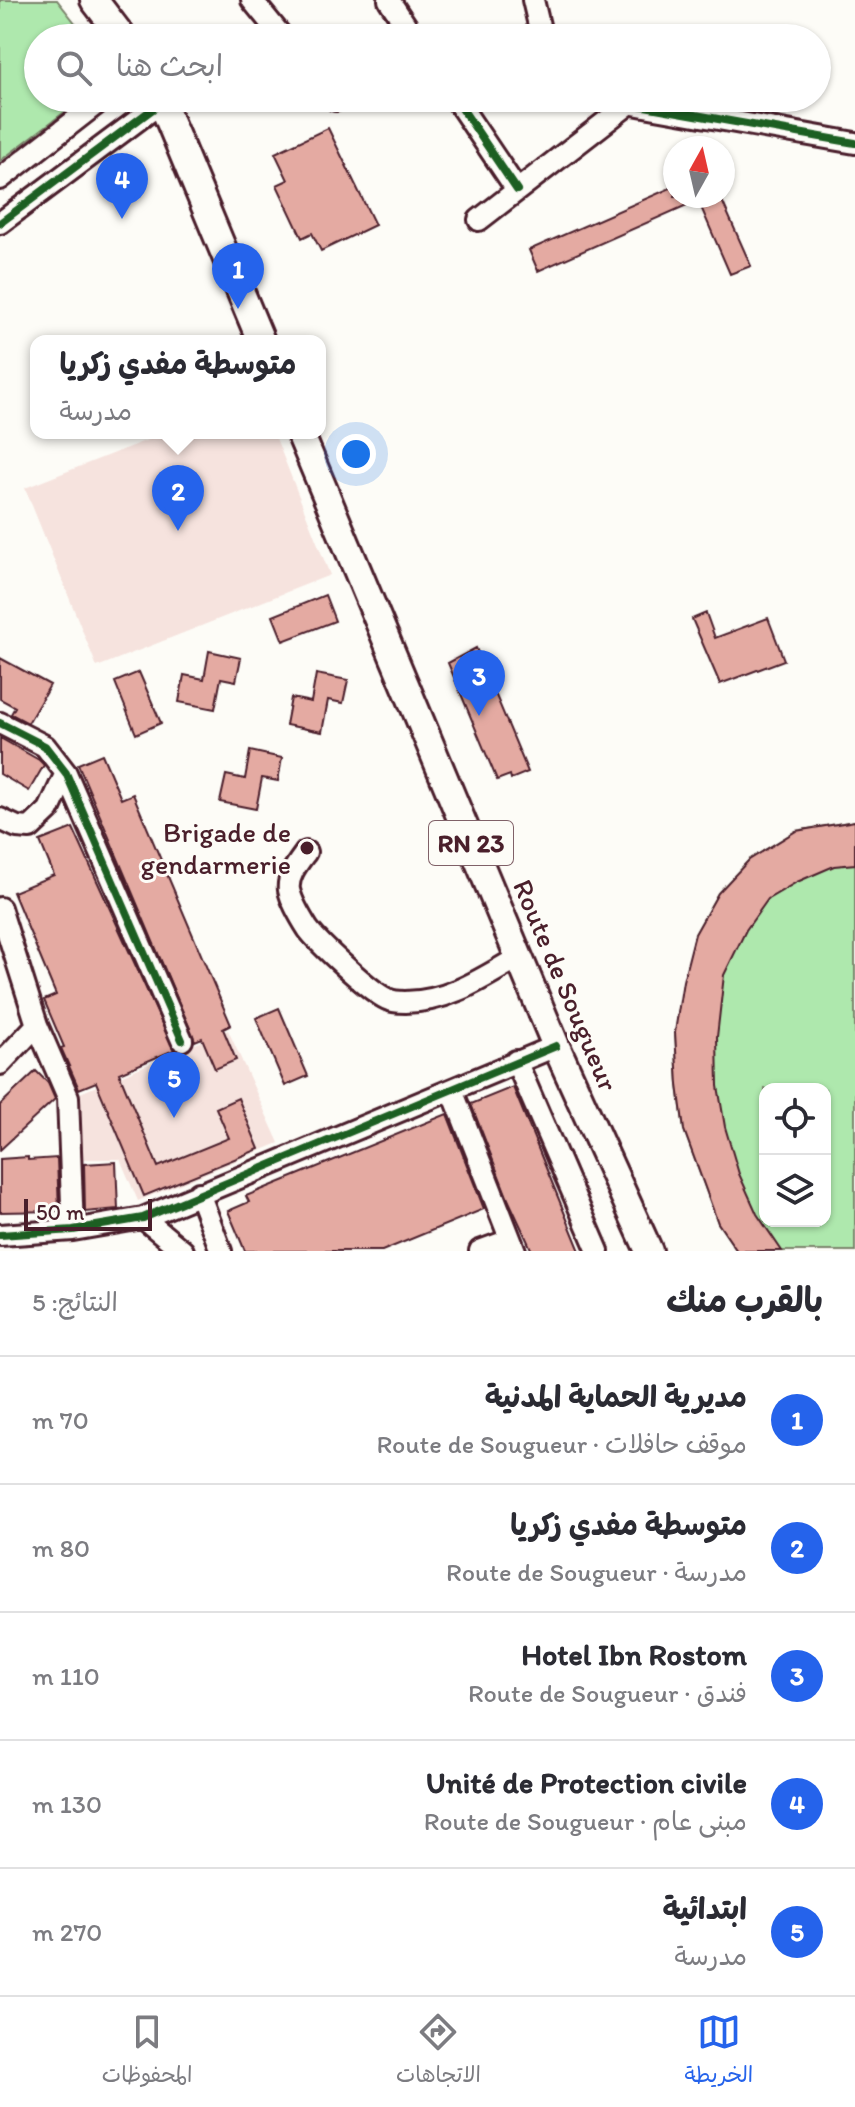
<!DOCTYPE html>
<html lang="ar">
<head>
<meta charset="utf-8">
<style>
  :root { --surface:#fff; --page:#f2f2f3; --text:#2b2b33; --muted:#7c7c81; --line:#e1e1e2; --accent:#2563eb }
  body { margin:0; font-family:Itim,"Playpen Sans Arabic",sans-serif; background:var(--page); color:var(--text); direction:rtl }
  .controls { position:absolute; right:24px; bottom:24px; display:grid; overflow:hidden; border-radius:16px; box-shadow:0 2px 6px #0004 }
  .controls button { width:72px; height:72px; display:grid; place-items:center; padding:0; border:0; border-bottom:2px solid var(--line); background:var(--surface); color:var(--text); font:40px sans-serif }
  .compass { position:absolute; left:663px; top:136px; width:72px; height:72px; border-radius:50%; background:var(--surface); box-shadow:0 2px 6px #0004; rotate:8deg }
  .scale { position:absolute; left:24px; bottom:20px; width:128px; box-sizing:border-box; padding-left:8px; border:4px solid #4a1f2b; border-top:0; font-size:22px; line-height:28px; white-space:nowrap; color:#4a1f2b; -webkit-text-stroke:6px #fdfcf7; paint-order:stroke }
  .you { position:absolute; left:356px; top:454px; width:28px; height:28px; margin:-20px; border:6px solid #fff; border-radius:50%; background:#1a73e8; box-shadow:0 0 0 12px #1a73e833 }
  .badge { display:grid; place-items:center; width:52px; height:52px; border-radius:50%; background:var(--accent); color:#fff; font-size:26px; font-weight:700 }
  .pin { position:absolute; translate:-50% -66px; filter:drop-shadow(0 2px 4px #0008) }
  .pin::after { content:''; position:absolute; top:42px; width:28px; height:24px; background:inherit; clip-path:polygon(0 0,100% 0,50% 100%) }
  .popup { position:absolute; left:30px; top:335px; width:296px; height:104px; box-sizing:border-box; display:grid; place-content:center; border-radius:16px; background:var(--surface); filter:drop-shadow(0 2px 6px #0005); font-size:26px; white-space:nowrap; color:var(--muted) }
  .popup b { font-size:30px; color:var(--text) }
  .popup::after { content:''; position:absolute; left:50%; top:100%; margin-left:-16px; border:16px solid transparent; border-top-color:var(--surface) }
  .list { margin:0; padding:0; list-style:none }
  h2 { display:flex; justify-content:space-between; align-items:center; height:104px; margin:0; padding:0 32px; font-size:34px }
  h2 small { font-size:26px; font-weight:400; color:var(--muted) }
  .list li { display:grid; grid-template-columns:52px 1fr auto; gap:24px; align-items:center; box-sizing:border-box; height:128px; padding:0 32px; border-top:2px solid var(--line) }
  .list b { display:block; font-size:30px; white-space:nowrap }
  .list p { margin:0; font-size:26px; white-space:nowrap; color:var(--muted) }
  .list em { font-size:26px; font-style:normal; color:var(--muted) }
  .icon { flex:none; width:44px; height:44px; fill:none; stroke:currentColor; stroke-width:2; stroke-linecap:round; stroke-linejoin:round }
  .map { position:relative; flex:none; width:855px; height:1251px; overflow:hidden; direction:ltr }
  .search { position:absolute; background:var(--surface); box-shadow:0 2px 6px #0004; left:24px; right:24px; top:24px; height:88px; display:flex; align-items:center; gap:20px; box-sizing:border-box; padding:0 28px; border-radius:44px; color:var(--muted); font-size:30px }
  .sheet { height:744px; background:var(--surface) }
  nav { display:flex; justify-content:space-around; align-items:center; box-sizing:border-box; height:112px; border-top:2px solid var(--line); background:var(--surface); font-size:22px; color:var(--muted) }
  nav a { display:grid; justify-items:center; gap:4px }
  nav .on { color:var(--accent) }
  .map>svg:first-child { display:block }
  .built { fill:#f6e3de }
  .green { fill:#aee8ad; stroke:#7c846c; stroke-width:2; fill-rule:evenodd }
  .building { fill:#e4aaa2; stroke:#4a1f2b; stroke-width:2 }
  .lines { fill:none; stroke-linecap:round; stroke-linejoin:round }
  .minor-casing { stroke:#4a1f2b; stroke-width:26 }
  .major-casing { stroke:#4a1f2b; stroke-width:32 }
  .minor { stroke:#fdfcf7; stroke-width:20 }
  .major { stroke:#fdfcf7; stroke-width:26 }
  .cycleway-casing { stroke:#fdfcf7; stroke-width:13 }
  .cycleway { stroke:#1b5e20; stroke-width:8 }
  .poi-dot { fill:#4a1f2b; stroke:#fdfcf7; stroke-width:3 }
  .labels { text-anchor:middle; stroke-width:6; stroke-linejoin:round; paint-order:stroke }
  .shield { fill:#fdfcf7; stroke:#806168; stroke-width:2 }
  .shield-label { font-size:26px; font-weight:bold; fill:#4a1f2b }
  .poi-label { font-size:28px; fill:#4a1f2b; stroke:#fdfcf7; text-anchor:end }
  .street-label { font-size:28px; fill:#4a1f2b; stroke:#fdfcf7 }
</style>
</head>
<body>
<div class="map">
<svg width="855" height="1251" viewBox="0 0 855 1251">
  <rect width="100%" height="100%" fill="#fdfcf7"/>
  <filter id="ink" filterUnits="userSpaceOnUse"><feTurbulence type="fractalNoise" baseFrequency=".0125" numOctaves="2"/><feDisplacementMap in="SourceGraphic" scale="16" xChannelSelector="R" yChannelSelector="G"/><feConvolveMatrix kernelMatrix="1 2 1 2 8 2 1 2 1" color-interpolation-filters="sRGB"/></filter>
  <g filter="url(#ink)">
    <!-- built -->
    <path class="built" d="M165,433H274L330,575L97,667L25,488Z
      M228,1030L279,1143L138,1201L120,1159H81L78,1094Z"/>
    <!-- green -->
    <path class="green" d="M0,0H57L87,38H38V98H83L0,161Z
      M855,821V1251H737L718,1223L684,1130L678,1085L675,1032L695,934L718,893L749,860L796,831ZM765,1089H825V1221H765Z"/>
    <!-- building -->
    <path class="building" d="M328,128L375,225L321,251L312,233L302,238L277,185L288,180L275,153Z
      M675,186V196H720L751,266L730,274L698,200L538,271L529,250Z
      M325,595L335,621L283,641L273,616Z
      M706,613L715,638L768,618L784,660L720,684L692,619Z
      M476,648L528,772L511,779L510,775L497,780L448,663Z
      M209,651L241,658L236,681L221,678L215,709L179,702L184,675L204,679Z
      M0,658L50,685L28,723L11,714L15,707L0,699Z
      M139,672L161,723L136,734L115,682Z
      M316,674L348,680L343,703L328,700L322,732L286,725L291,698L311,702Z
      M0,738L39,760L44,765L29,791L0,774Z
      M250,751L282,758L278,781L262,778L256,809L220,802L226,775L245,779Z
      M102,754L121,799L133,794L231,1025L223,1029L236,1060L215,1069L202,1038L195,1041L78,764Z
      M855,821V864L834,866L797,882L768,899L746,930L724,975L717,1037L718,1086L725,1127L739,1174L757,1214L782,1251H737L718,1223L684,1130L678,1085L675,1032L683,981L695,934L718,893L749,860L796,831Z
      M73,828L174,1050L119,1073L158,1167L229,1138L216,1108L238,1098L259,1149L144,1196L96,1082L79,1089L61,1048L64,1047L44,1000L56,995L13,892L54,875L40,841Z
      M279,1008L308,1076L285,1086L256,1018Z
      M36,1071L48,1083L55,1099L0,1150V1105Z
      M513,1087L580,1251H532L508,1199L471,1104Z
      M447,1114L484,1209L382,1251H245L228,1211L249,1202L246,1196Z
      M28,1157V1160L57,1158L59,1211L0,1212V1159Z
      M116,1162L118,1209L85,1212L84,1164Z"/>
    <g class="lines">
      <defs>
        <path id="minor" d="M252,0L283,38
          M389,0L414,38
          M533,0L542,38
          M334,98L336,100
          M455,98L517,190
          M599,98L855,143
          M0,179L104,98
          M479,220L630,103
          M0,223L162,102
          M0,723L45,746L66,773L182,1040
          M0,819L17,827L30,828L49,810L66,773
          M306,852C298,863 287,876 289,890C292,903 301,918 308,929C319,944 371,992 387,999C391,1001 400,1002 405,1002C448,1002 483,978 519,957
          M0,908L37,1025L68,1097L73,1230
          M516,1061L598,1251
          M0,1064L37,1025
          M452,1090L515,1251
          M199,1193L221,1251
          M143,1218L183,1251
          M0,1235L73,1230L143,1218L556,1046
          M480,1251L510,1240"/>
        <path id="major" d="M94,0L123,38
          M160,98L261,341
          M300,433L556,1046L649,1251"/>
      </defs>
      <!-- minor casing -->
      <use href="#minor" class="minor-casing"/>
      <!-- major casing -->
      <use href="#major" class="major-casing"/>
      <!-- minor -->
      <use href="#minor" class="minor"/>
      <!-- major -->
      <use href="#major" class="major"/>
      <defs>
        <path id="cycleway" d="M455,98L517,190
          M599,98L855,143
          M0,223L162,102
          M0,723L45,746L66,773L182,1040
          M0,1235L73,1230L143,1218L556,1046"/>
      </defs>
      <!-- cycleway casing -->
      <use href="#cycleway" class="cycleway-casing"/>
      <!-- cycleway -->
      <use href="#cycleway" class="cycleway"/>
    </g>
  </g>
  <!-- markers -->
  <circle class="poi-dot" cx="307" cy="848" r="8"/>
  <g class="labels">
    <!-- shield labels -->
    <rect class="shield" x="429" y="821" width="84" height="44" rx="6"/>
    <g class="shield-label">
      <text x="471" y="852">RN 23</text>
    </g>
    <!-- poi labels -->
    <g class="poi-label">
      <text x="291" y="842">Brigade de<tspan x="291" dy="32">gendarmerie</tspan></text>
    </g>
    <!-- street labels -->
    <g class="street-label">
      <text transform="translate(566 985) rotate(67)" y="10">Route de Sougueur</text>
    </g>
  </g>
</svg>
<div class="controls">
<button><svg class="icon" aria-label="locate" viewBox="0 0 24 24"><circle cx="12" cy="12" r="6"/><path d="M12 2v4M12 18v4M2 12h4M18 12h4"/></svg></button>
<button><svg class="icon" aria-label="layers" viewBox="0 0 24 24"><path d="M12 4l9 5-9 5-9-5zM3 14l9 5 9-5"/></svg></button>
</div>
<svg class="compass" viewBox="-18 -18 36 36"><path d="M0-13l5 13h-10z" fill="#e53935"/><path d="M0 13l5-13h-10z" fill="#7c7c81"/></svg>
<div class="scale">50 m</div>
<div class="you"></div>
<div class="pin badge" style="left:238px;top:309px">1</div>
<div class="pin badge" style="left:178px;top:531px">2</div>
<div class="popup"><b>متوسطة مفدي زكريا</b>مدرسة</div>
<div class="pin badge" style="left:479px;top:716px">3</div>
<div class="pin badge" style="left:122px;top:219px">4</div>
<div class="pin badge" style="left:174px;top:1118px">5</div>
<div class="search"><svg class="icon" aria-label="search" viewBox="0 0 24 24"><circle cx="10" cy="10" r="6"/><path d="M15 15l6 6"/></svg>ابحث هنا</div>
</div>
<section class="sheet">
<h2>بالقرب منك<small>النتائج: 5</small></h2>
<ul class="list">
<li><span class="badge">1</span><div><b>مديرية الحماية المدنية</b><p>موقف حافلات · Route de Sougueur</p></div><em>70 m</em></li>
<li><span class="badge">2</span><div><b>متوسطة مفدي زكريا</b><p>مدرسة · Route de Sougueur</p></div><em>80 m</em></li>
<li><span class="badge">3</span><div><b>Hotel Ibn Rostom</b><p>فندق · Route de Sougueur</p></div><em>110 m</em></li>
<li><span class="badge">4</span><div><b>Unité de Protection civile</b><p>مبنى عام · Route de Sougueur</p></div><em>130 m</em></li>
<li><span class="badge">5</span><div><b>ابتدائية</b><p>مدرسة</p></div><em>270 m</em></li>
</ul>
</section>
<nav>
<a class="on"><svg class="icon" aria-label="map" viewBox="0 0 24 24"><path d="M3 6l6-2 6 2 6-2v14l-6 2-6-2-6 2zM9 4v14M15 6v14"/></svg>الخريطة</a>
<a><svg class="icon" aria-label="directions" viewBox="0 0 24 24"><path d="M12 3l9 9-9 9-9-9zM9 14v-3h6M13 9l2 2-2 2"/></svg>الاتجاهات</a>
<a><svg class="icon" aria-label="saved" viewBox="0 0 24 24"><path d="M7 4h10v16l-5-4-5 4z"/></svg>المحفوظات</a>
</nav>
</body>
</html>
